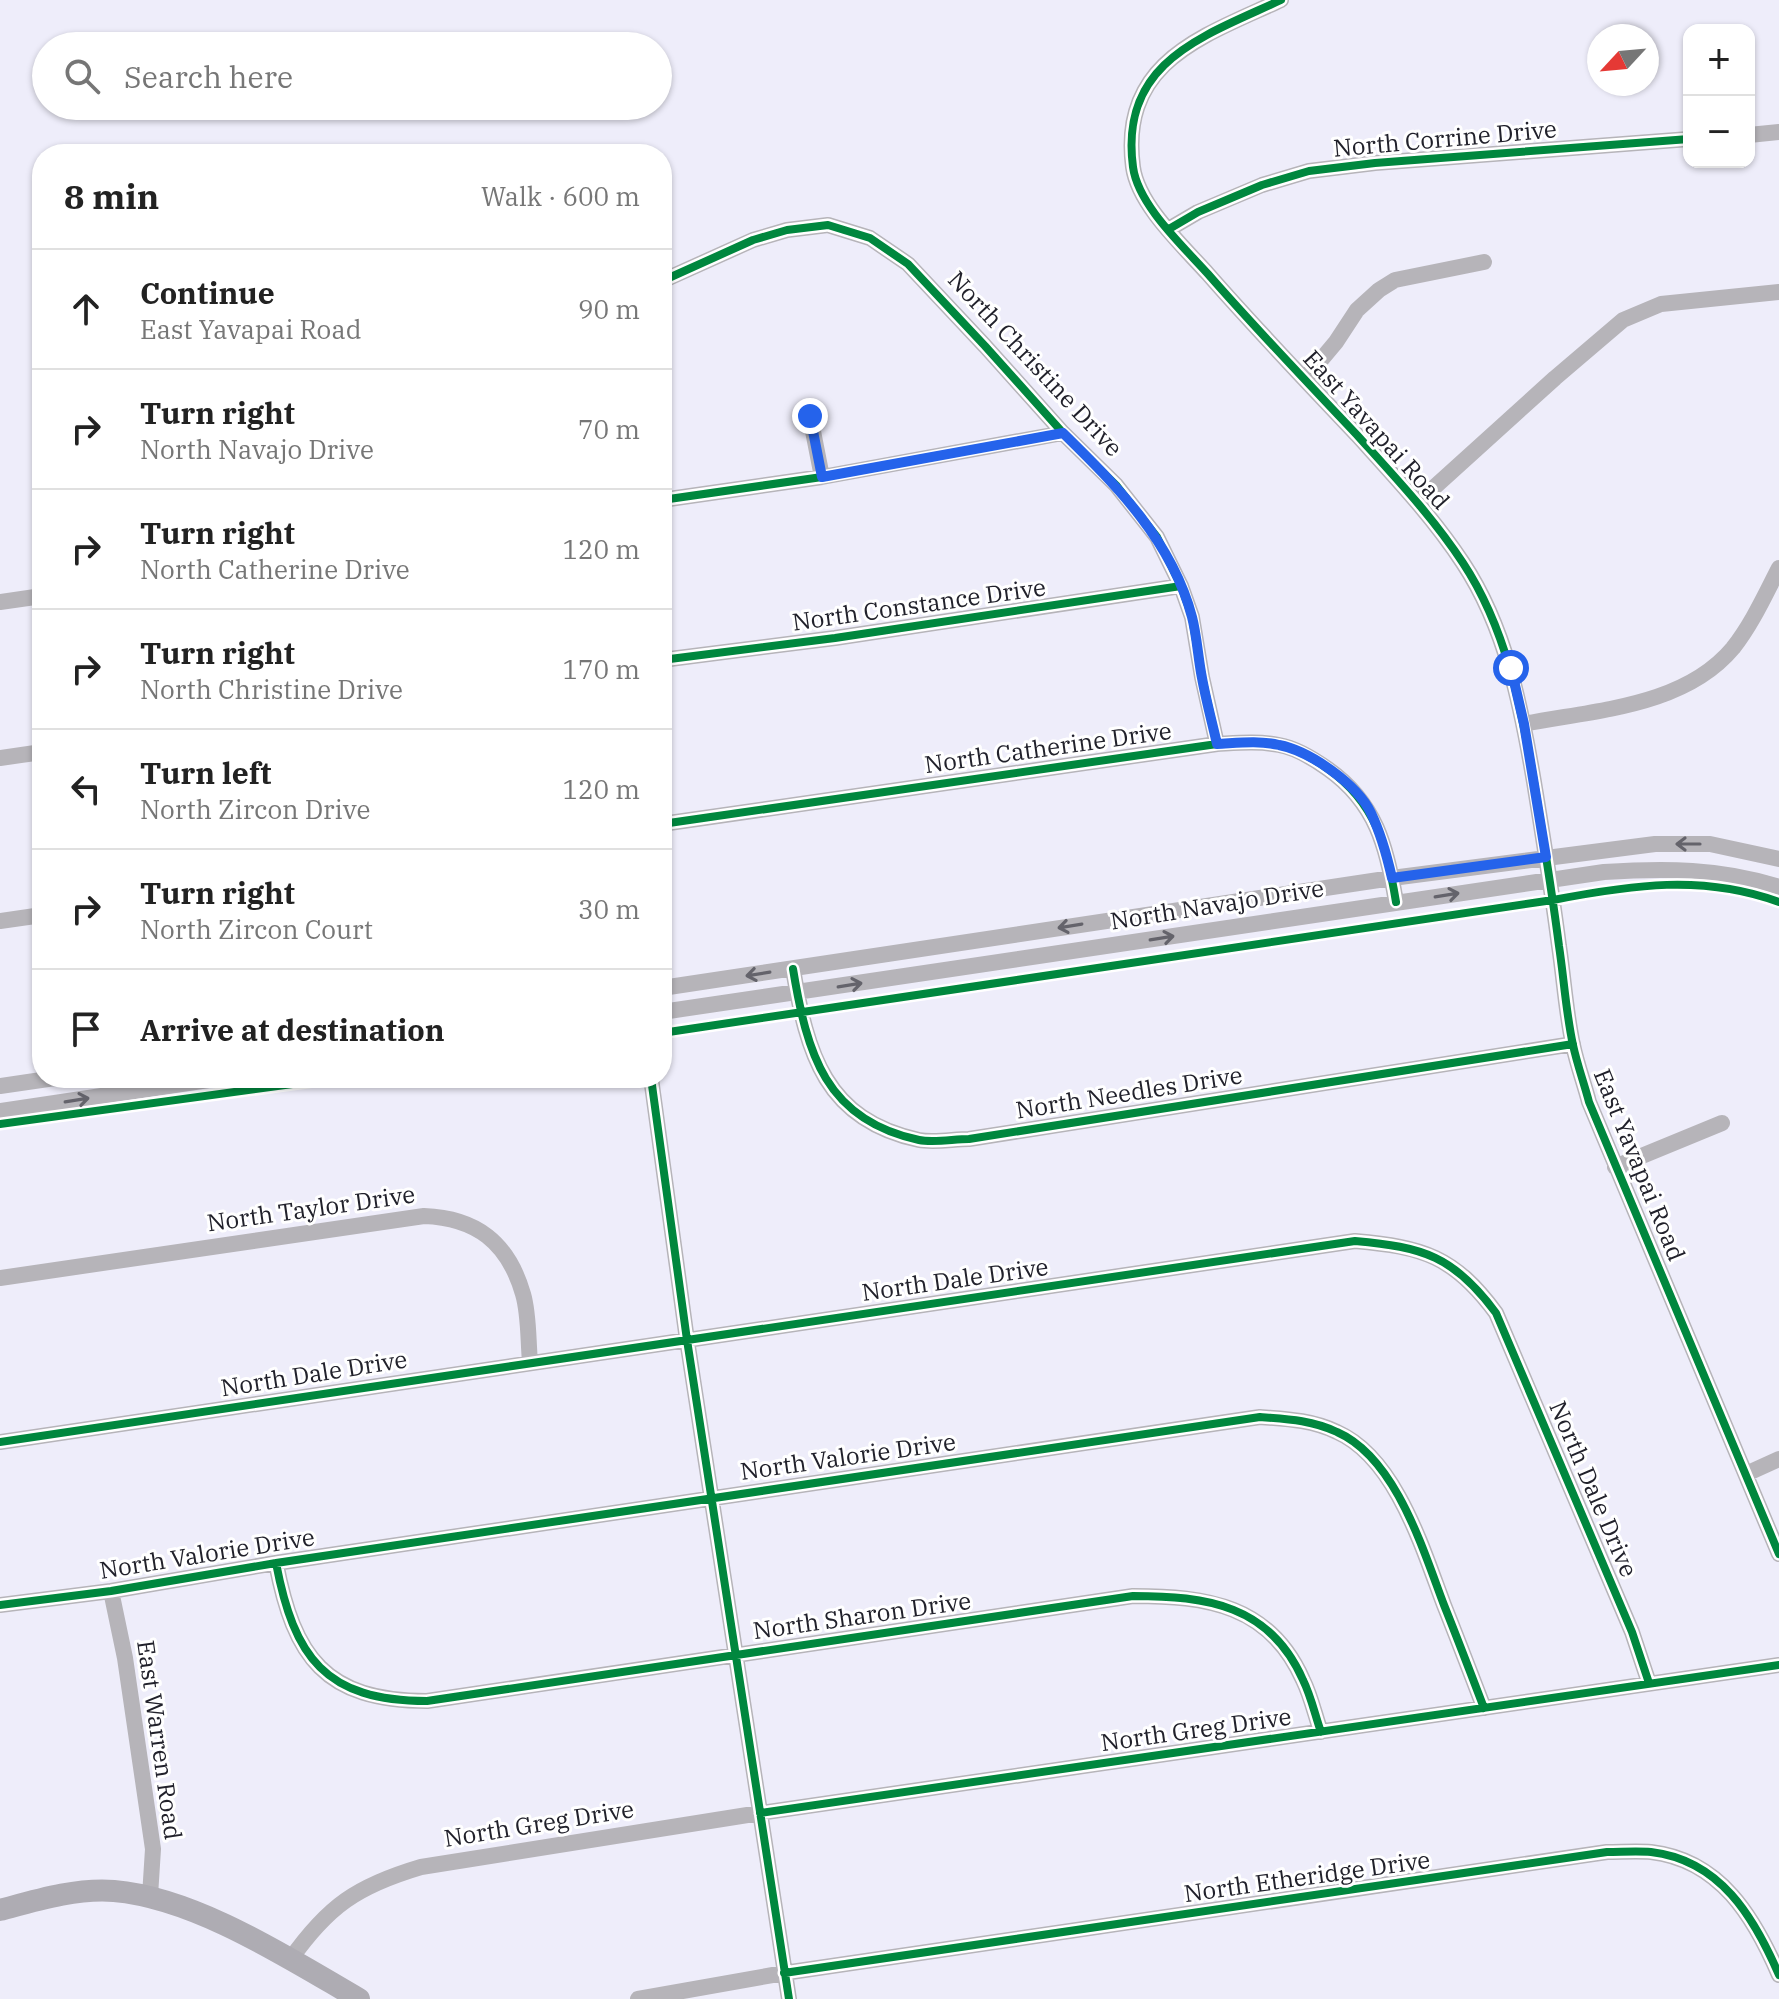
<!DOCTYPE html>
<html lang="en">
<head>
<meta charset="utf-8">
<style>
  :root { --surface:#fff; --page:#f6f6f6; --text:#222; --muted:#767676; --line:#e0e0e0 }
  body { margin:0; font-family:"IBM Plex Serif",serif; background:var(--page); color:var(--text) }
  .controls { position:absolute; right:24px; top:24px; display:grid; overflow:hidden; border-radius:16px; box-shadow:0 2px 6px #0004 }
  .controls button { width:72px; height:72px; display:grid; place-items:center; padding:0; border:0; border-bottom:2px solid var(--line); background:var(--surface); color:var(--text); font:40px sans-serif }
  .compass { position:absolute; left:1587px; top:24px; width:72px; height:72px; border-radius:50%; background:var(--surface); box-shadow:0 2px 6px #0004; rotate:244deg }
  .stop { position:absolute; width:24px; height:24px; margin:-18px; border:6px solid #2563eb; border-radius:50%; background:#fff }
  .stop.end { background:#2563eb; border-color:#fff; box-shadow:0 2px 8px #0008 }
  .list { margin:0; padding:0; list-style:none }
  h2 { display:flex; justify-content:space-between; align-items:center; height:104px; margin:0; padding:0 32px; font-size:34px }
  h2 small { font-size:26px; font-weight:400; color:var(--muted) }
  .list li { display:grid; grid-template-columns:52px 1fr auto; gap:24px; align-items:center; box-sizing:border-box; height:120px; padding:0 32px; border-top:2px solid var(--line) }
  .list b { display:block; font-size:30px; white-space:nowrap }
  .list p { margin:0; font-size:26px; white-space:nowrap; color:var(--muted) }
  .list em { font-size:26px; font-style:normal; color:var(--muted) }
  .icon { flex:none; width:44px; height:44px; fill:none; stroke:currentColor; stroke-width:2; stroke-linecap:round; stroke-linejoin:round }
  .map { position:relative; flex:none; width:1779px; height:1999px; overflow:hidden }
  .search { position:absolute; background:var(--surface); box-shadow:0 2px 6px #0004; left:32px; top:32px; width:640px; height:88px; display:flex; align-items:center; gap:20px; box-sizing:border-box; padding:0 28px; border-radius:44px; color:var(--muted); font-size:30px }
  .panel { position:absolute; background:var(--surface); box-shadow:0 2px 6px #0004; left:32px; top:144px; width:640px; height:944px; border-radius:32px }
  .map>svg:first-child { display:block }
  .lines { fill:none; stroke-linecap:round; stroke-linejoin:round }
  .minor { stroke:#b6b4b9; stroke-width:16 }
  .major { stroke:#aeacb3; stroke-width:22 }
  .cycleway-casing { stroke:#fff; stroke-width:13 }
  .cycleway { stroke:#00873e; stroke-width:8 }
  .oneway { stroke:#64636b }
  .route { stroke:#2563eb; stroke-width:10 }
  .labels { text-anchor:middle; stroke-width:6; stroke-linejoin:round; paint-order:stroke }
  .street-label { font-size:24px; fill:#21212b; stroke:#fff }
</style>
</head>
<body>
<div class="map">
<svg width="1779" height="1999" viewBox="0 0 1779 1999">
  <rect width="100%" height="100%" fill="#eeedfa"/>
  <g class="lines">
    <!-- minor -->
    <path class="minor" d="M1281,0C1204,36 1119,61 1133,167C1138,205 1183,246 1208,274C1256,329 1307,382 1357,435C1394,476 1432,516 1463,563C1506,628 1521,706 1534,782C1543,837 1552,891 1559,946C1564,979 1566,1013 1573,1045C1577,1064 1584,1083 1589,1102L1779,1554
      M1749,135L1779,132
      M1169,229L1198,212L1262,185L1309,171L1375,163L1689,139
      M662,281L753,240L787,230L828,225L870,238L908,264L985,346L1063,433L1116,485L1157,537L1181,586L1192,617L1202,677L1217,744
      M1305,379L1336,342L1357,310L1379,290L1395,280L1484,262
      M810,416L822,477
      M662,500L822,477L1063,433
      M1418,502L1555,378L1623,320L1661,304L1779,292
      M0,602L42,596
      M662,660L835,638L1181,586
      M1524,724C1594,710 1684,707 1733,648C1752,624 1765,595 1779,568
      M0,758L42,752
      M662,824L1217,744C1237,743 1258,741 1279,745C1296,748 1314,759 1328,769C1376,803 1387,847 1396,902
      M0,921L42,915
      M793,969C807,1053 825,1120 919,1140C934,1143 954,1139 969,1139L1573,1044
      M662,988L1392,878L1655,844H1710L1779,859
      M662,1012L1604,872C1664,868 1721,868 1779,887
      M651,1078L687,1340L789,1999
      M0,1086L55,1078
      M0,1111L222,1078
      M1615,1167L1722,1123
      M0,1278L424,1216C476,1218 508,1242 523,1294C529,1314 528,1340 530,1362
      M0,1442L1355,1241C1423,1247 1454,1256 1496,1313L1632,1632L1649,1683
      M1746,1474L1779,1459
      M276,1563C294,1657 325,1701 427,1701L1133,1596C1207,1596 1270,1605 1303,1680C1311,1696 1315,1715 1321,1732
      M111,1591L125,1658L153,1849L150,1896
      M0,1605L111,1591L276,1563L1260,1417C1287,1419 1312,1420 1337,1432C1396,1458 1423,1550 1444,1605C1458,1640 1471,1674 1484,1708
      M290,1960C328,1906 357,1886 421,1867L760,1813L1779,1665
      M638,1999L784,1973L1607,1852C1621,1852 1637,1851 1651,1852C1720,1860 1754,1917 1779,1975"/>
    <!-- major -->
    <path class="major" d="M0,1910C37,1900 76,1888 114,1891C196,1898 288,1958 359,1999"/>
    <defs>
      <path id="cycleway" d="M1281,0C1204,36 1119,61 1133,167C1138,205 1183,246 1208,274C1256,329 1307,382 1357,435C1394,476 1432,516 1463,563C1506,628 1521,706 1534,782C1543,837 1552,891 1559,946C1564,979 1566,1013 1573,1045C1577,1064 1584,1083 1589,1102L1779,1554
        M1169,229L1198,212L1262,185L1309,171L1375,163L1689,139
        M662,281L753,240L787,230L828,225L870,238L908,264L985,346L1063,433L1116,485L1157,537L1181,586L1192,617L1202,677L1217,744
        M662,500L822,477L1063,433
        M662,660L835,638L1181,586
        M662,824L1217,744C1237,743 1258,741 1279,745C1296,748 1314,759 1328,769C1376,803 1387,847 1396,902
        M793,969C807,1053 825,1120 919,1140C934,1143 954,1139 969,1139L1573,1044
        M662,1033L1553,900C1631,885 1703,874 1779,902
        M651,1078L687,1340L789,1999
        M0,1124L337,1078
        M0,1442L1355,1241C1423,1247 1454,1256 1496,1313L1632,1632L1649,1683
        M276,1563C294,1657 325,1701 427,1701L1133,1596C1207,1596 1270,1605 1303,1680C1311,1696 1315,1715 1321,1732
        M0,1605L111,1591L276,1563L1260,1417C1287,1419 1312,1420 1337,1432C1396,1458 1423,1550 1444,1605C1458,1640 1471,1674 1484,1708
        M760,1813L1779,1665
        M784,1973L1607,1852C1621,1852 1637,1851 1651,1852C1720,1860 1754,1917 1779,1975"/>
    </defs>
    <!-- cycleway casing -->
    <use href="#cycleway" class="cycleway-casing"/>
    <!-- cycleway -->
    <use href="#cycleway" class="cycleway"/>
  </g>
  <!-- one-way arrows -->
  <defs><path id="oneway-shaft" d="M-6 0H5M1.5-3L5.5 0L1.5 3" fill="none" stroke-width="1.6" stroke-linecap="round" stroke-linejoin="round" transform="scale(2)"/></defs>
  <g class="oneway">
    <use href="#oneway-shaft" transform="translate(1688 844) rotate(180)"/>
    <use href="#oneway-shaft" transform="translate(1447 895) rotate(-9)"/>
    <use href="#oneway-shaft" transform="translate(1070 926) rotate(171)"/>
    <use href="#oneway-shaft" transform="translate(1162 938) rotate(-9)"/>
    <use href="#oneway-shaft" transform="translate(758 974) rotate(171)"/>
    <use href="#oneway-shaft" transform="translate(850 985) rotate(-9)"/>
    <use href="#oneway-shaft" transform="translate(77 1100) rotate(-9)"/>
  </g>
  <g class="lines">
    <!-- route -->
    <path class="route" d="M810,416L822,477L1063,433C1117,486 1172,541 1192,617C1197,636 1198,658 1202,678C1206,700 1212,722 1217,744C1237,743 1258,740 1279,745C1310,751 1357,784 1371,813C1381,834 1387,856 1392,878L1546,857L1524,724L1511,668"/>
  </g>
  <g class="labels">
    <!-- street labels -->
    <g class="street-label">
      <text transform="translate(1445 139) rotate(-5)" y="8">North Corrine Drive</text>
      <text transform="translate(1035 364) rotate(47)" y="8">North Christine Drive</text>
      <text transform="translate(1376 430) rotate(48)" y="8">East Yavapai Road</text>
      <text transform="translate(919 605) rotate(-8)" y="8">North Constance Drive</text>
      <text transform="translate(1048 748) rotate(-8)" y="8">North Catherine Drive</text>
      <text transform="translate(1217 905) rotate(-9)" y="8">North Navajo Drive</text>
      <text transform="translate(1129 1093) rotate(-9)" y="8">North Needles Drive</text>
      <text transform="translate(1639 1165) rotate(68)" y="8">East Yavapai Road</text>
      <text transform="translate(311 1209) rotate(-8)" y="8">North Taylor Drive</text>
      <text transform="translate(955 1280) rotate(-8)" y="8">North Dale Drive</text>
      <text transform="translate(314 1374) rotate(-9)" y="8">North Dale Drive</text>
      <text transform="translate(848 1457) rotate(-8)" y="8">North Valorie Drive</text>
      <text transform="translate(1593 1489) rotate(67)" y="8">North Dale Drive</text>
      <text transform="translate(207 1554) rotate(-9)" y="8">North Valorie Drive</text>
      <text transform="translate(862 1616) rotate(-8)" y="8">North Sharon Drive</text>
      <text transform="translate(1196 1730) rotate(-8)" y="8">North Greg Drive</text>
      <text transform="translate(159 1740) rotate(82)" y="8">East Warren Road</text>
      <text transform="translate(539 1824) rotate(-9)" y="8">North Greg Drive</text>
      <text transform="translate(1307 1877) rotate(-8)" y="8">North Etheridge Drive</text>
    </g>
  </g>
</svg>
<div class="controls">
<button>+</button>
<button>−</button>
</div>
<svg class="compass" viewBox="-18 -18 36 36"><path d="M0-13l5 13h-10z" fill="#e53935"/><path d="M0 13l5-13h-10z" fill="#767676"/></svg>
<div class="stop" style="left:1511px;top:668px"></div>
<div class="stop end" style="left:810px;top:416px"></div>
<div class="search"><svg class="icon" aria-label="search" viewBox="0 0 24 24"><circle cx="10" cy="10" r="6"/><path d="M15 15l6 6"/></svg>Search here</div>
<section class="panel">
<h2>8 min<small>Walk · 600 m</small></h2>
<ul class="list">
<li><svg class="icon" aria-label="ahead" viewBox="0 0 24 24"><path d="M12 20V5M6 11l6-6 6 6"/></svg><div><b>Continue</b><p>East Yavapai Road</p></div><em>90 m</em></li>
<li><svg class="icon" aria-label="right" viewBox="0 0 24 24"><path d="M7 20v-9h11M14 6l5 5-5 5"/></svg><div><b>Turn right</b><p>North Navajo Drive</p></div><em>70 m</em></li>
<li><svg class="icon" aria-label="right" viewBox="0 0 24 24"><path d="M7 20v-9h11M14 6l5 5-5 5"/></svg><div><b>Turn right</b><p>North Catherine Drive</p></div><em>120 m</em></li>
<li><svg class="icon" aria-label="right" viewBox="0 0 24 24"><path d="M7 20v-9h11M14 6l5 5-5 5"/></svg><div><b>Turn right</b><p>North Christine Drive</p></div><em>170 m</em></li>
<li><svg class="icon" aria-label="left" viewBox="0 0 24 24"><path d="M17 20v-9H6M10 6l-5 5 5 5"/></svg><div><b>Turn left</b><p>North Zircon Drive</p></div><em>120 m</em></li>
<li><svg class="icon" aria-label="right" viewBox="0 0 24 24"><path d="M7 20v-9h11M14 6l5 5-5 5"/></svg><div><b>Turn right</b><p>North Zircon Court</p></div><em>30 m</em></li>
<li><svg class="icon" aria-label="arrive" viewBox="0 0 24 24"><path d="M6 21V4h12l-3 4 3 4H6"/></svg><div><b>Arrive at destination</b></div></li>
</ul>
</section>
</div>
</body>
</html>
